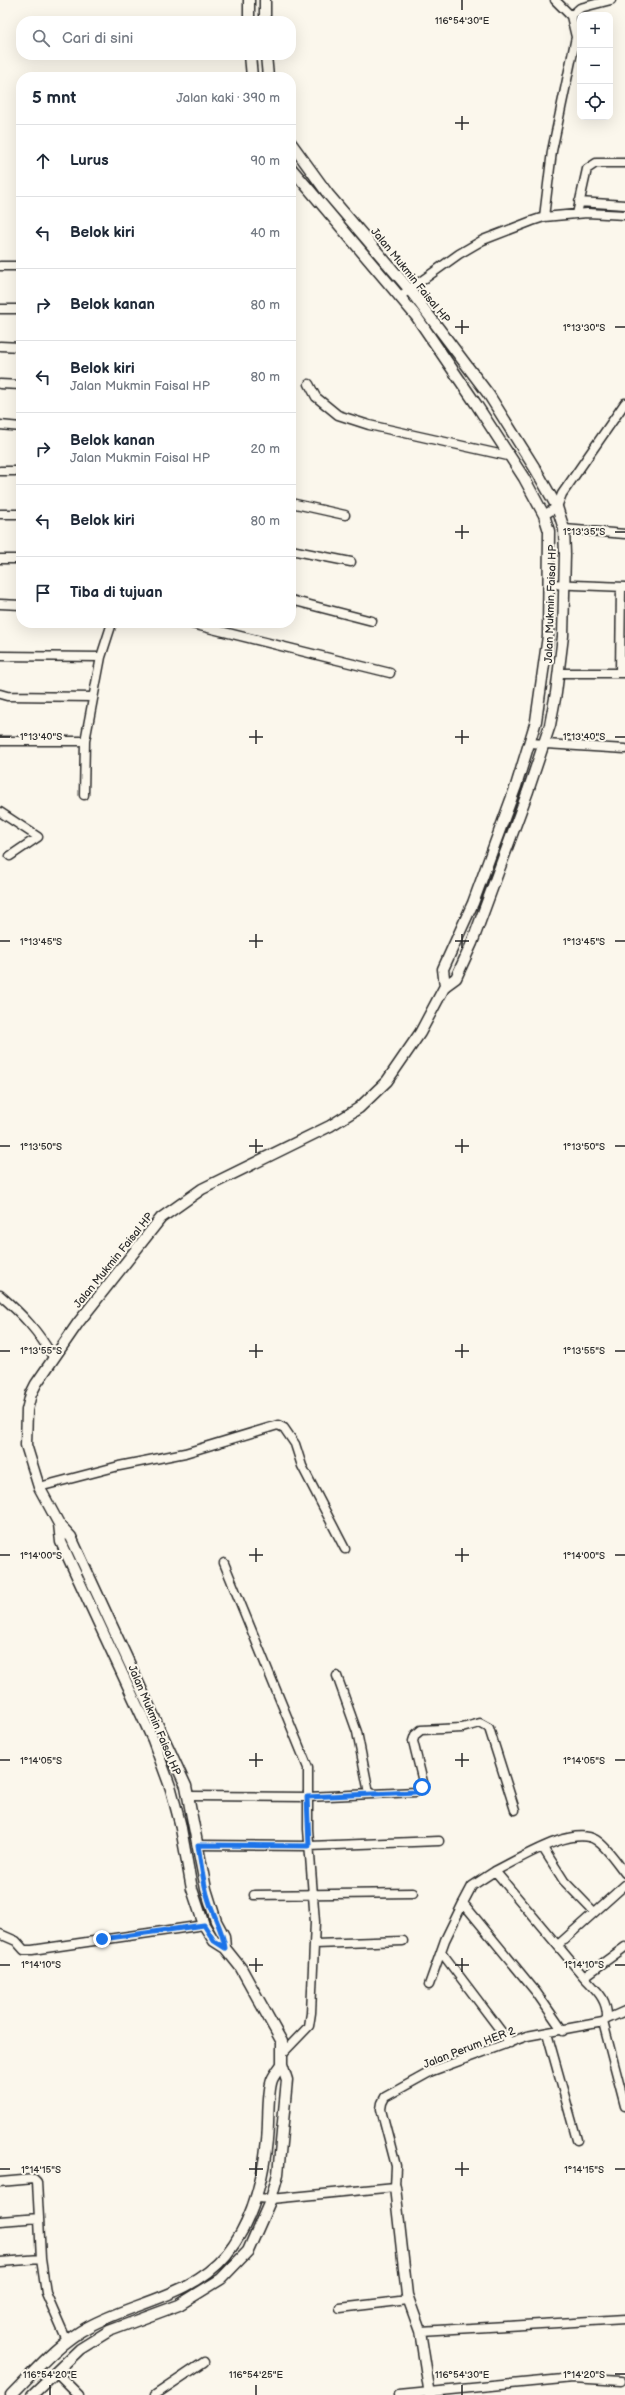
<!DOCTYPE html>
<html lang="id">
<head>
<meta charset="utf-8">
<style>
  :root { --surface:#fff; --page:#f2f2f3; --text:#1f2937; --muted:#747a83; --line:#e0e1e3 }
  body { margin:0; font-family:"Balsamiq Sans",sans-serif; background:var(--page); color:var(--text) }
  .controls { position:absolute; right:12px; top:12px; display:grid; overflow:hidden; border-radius:8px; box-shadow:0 4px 16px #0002 }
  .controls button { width:36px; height:36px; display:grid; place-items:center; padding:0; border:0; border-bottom:1px solid var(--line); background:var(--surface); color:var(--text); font:20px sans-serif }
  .stop { position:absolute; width:12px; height:12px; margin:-9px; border:3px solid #1a73e8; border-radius:50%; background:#fff }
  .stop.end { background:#1a73e8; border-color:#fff; box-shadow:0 1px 4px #0008 }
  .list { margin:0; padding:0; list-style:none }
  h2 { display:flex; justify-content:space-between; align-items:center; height:52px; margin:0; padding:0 16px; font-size:17px }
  h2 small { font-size:13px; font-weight:400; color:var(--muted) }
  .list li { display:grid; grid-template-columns:26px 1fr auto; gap:12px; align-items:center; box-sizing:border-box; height:72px; padding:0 16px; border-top:1px solid var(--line) }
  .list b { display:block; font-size:15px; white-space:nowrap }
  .list p { margin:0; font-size:13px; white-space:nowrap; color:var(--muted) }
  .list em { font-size:13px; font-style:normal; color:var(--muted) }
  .icon { flex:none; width:22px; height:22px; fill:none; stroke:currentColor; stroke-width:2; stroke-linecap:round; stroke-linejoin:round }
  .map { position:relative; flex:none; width:625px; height:2395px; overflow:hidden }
  .search { position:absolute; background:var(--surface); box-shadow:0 4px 16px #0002; left:16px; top:16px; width:280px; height:44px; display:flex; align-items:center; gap:10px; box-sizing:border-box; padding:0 14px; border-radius:16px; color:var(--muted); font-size:15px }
  .panel { position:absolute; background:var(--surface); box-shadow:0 4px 16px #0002; left:16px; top:72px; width:280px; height:556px; border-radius:16px }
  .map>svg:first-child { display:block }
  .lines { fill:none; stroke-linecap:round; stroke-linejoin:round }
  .minor-casing { stroke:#2b2b2b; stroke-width:11 }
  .tertiary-casing { stroke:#2b2b2b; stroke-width:13 }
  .minor { stroke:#fbf7ec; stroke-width:8 }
  .tertiary { stroke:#fbf7ec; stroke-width:10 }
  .route { stroke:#1a73e8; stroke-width:5 }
  .ticks { fill:none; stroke:#2b2b2b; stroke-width:1.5 }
  .labels { text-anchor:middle; stroke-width:4; stroke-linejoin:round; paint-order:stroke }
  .street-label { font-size:11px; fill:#2b2b2b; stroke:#fbf7ec }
  .ticks-label { font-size:10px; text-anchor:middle; fill:#2b2b2b; stroke:#fbf7ec; stroke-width:4; stroke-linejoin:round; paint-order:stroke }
</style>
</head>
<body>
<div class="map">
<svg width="625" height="2395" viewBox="0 0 625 2395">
  <rect width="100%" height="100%" fill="#fbf7ec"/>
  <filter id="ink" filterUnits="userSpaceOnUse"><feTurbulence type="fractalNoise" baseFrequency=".025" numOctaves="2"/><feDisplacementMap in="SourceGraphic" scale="8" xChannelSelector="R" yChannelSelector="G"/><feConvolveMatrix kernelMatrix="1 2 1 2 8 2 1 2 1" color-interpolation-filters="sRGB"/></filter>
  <g filter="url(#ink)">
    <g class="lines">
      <defs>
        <path id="minor" d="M571,16L580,8L611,0
          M579,202L625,205
          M577,214L587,169L596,163H625
          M544,217L552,151L576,37L571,16L555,0
          M0,266H21
          M399,297L459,254L483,240L532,221L544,217L587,213L625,215
          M0,309H21
          M0,346L21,347
          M0,384L21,385
          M309,384L316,397L338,415L369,425L508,456
          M0,425L21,427
          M0,471H21
          M291,503L345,515
          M0,514H21
          M544,515L557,507L562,494L625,403
          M564,529L625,534
          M291,550L351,562
          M0,559H21
          M549,584L625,587
          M291,600L372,621
          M0,604L21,605
          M188,623L390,673
          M0,656L101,657
          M559,673H624
          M620,673L621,587
          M0,694L7,696L93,697
          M0,741H85L101,657L112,623
          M530,743L625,749
          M84,795L85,741
          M0,812L38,837L10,856
          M0,1295C23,1315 38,1331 53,1357
          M39,1487L119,1466L185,1453L278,1425L284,1428L295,1444L302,1466L345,1549
          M224,1563L308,1768V1829L315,1922L311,2013L309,2026L283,2053
          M337,1676L357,1732L369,1793
          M188,1796L307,1797L416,1792L423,1787V1782L413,1741L415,1735L421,1730L462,1728L480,1723L489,1728L515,1810
          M198,1845L309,1846L439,1841
          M543,1848L564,1881L594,1912
          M254,1895L413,1893
          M463,1903L472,1886L495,1871
          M0,1934L16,1941L24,1950H32L204,1925
          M315,1944L403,1941
          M558,1945L625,1885
          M442,1953L510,2043
          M584,1977L495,1871C518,1860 572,1825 596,1840C607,1847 617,1863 625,1873
          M429,1985L445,1940L463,1903L536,1992L563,2031
          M607,2019L625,2011
          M603,2022L625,2106
          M547,2033L577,2140
          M0,2182L34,2179L37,2182L39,2218
          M257,2198L271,2199L395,2187L396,2166L381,2109L382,2103L385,2097L432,2071L527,2036L603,2022L607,2019C608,1999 596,1990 584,1977L625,1947
          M0,2221L39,2218L41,2259L46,2293L67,2341
          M0,2262L41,2259
          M340,2308L408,2300
          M420,2331L625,2319
          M56,2372L79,2395
          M155,2395L204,2362
          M399,2395L573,2378L621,2381"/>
        <path id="tertiary" d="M249,21V0
          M265,21V0
          M250,55L252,77
          M266,55L268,77
          M291,168L416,316L476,404L524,478L544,515L549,531L548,636L536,721L516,786L473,903L443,969L445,986
          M225,1948L224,1936L216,1921L206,1889L186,1786L71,1537L59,1524L39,1487L26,1445L27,1410L31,1394L36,1384L78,1323L161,1218L202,1189L330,1126L359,1108L387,1081L420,1033L445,986L456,978L472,943L528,791L550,725L556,693L563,636L565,554L564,529L557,507L536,470L489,395L409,289L328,194L291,143
          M395,2187L407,2295L420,2331L430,2395
          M11,2395C35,2371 58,2343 88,2327C133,2302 191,2297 226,2255C252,2223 263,2180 267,2140C269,2125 267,2093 272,2080C274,2075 279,2069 282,2064
          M32,2395L80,2349L109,2331L179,2305L221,2279L248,2251L271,2199L278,2174L287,2080L282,2064V2042L241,1968L225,1948L214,1941L204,1925L192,1889L180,1823L171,1789L153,1740L61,1542L59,1524"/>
      </defs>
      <!-- minor casing -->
      <use href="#minor" class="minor-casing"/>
      <!-- tertiary casing -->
      <use href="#tertiary" class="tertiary-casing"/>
      <!-- minor -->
      <use href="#minor" class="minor"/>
      <!-- tertiary -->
      <use href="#tertiary" class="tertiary"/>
    </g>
  </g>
  <g class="lines" filter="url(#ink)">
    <!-- route -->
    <path class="route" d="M102,1939L204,1925L214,1941L225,1948C223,1931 214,1917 209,1901C203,1883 201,1863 198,1845L309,1846L307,1797L416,1792L422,1787"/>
  </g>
  <!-- ticks -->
  <path class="ticks" d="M462,0V10M462,116V130M455,123H469M462,320V334M455,327H469M615,327H625M462,525V539M455,532H469M615,532H625M256,730V744M462,730V744M0,737H10M249,737H263M455,737H469M615,737H625M256,934V948M462,934V948M0,941H10M249,941H263M455,941H469M615,941H625M256,1139V1153M462,1139V1153M0,1146H10M249,1146H263M455,1146H469M615,1146H625M256,1344V1358M462,1344V1358M0,1351H10M249,1351H263M455,1351H469M615,1351H625M256,1548V1562M462,1548V1562M0,1555H10M249,1555H263M455,1555H469M615,1555H625M256,1753V1767M462,1753V1767M0,1760H10M249,1760H263M455,1760H469M615,1760H625M256,1958V1972M462,1958V1972M0,1965H10M249,1965H263M455,1965H469M615,1965H625M256,2162V2176M462,2162V2176M0,2169H10M249,2169H263M455,2169H469M615,2169H625M615,2374H625M50,2385V2395M256,2385V2395M462,2385V2395"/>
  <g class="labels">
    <!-- street labels -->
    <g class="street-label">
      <text transform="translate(411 275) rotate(51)" y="4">Jalan Mukmin Faisal HP</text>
      <text transform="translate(550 604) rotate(-88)" y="4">Jalan Mukmin Faisal HP</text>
      <text transform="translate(113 1260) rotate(-51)" y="4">Jalan Mukmin Faisal HP</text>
      <text transform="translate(155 1720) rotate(67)" y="4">Jalan Mukmin Faisal HP</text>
      <text transform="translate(469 2047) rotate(-21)" y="4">Jalan Perum HER 2</text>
    </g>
  </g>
  <g class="ticks-label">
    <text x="462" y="24">116°54'30"E</text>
    <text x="584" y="331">1°13'30"S</text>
    <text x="584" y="535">1°13'35"S</text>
    <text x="41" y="740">1°13'40"S</text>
    <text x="584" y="740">1°13'40"S</text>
    <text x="41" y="945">1°13'45"S</text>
    <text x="584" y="945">1°13'45"S</text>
    <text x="41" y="1150">1°13'50"S</text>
    <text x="584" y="1150">1°13'50"S</text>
    <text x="41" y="1354">1°13'55"S</text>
    <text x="584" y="1354">1°13'55"S</text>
    <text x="41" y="1559">1°14'00"S</text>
    <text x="584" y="1559">1°14'00"S</text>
    <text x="41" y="1764">1°14'05"S</text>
    <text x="584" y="1764">1°14'05"S</text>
    <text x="41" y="1968">1°14'10"S</text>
    <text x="584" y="1968">1°14'10"S</text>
    <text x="41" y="2173">1°14'15"S</text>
    <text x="584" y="2173">1°14'15"S</text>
    <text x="584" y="2378">1°14'20"S</text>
    <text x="50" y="2378">116°54'20"E</text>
    <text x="256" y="2378">116°54'25"E</text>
    <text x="462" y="2378">116°54'30"E</text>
  </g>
</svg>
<div class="controls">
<button>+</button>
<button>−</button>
<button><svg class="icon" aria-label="locate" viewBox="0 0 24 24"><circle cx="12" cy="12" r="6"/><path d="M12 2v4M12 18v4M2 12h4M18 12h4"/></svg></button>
</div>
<div class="stop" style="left:422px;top:1787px"></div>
<div class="stop end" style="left:102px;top:1939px"></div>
<div class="search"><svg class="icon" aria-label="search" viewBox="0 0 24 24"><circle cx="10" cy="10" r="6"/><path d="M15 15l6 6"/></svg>Cari di sini</div>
<section class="panel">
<h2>5 mnt<small>Jalan kaki · 390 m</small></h2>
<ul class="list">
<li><svg class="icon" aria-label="ahead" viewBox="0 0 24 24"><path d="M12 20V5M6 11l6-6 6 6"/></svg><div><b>Lurus</b></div><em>90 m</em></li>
<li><svg class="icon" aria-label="left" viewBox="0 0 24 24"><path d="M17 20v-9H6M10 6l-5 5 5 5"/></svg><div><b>Belok kiri</b></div><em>40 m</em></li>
<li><svg class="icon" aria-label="right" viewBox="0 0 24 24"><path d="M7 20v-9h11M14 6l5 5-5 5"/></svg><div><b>Belok kanan</b></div><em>80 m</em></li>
<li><svg class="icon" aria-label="left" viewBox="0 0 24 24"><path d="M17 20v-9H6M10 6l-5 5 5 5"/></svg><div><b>Belok kiri</b><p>Jalan Mukmin Faisal HP</p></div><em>80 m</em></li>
<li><svg class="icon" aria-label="right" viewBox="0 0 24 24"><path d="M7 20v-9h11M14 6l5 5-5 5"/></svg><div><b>Belok kanan</b><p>Jalan Mukmin Faisal HP</p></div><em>20 m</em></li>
<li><svg class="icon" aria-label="left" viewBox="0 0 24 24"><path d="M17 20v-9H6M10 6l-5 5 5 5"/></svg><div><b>Belok kiri</b></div><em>80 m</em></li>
<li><svg class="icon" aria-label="arrive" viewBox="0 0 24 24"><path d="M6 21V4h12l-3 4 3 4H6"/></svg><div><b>Tiba di tujuan</b></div></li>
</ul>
</section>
</div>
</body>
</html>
